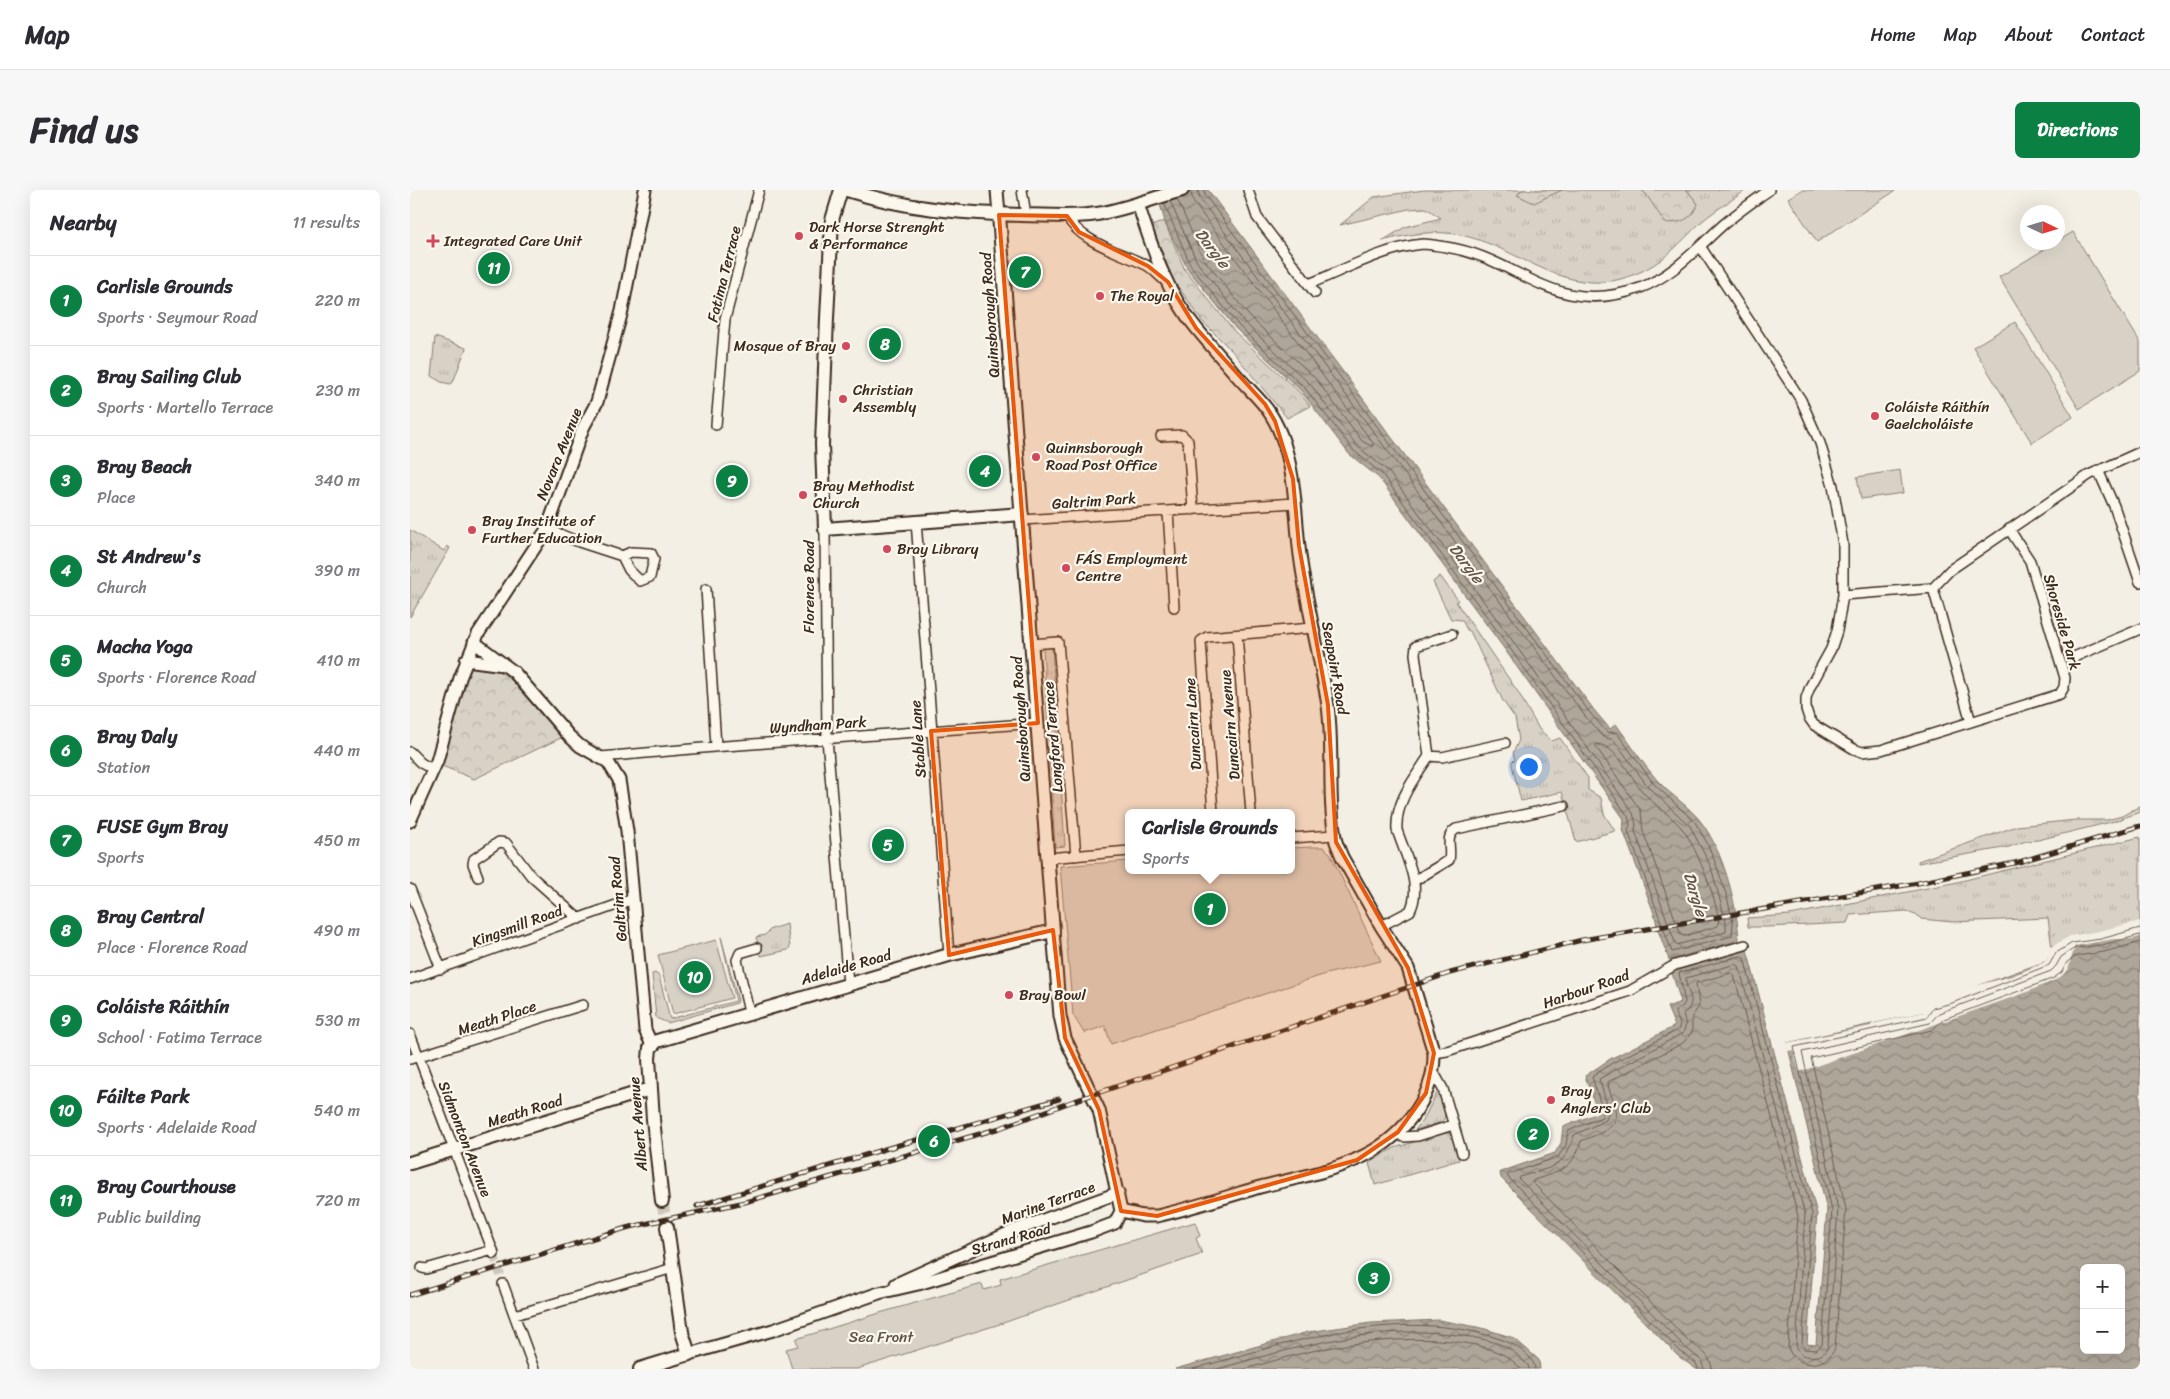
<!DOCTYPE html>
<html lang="en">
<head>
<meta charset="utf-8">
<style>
  :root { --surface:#fff; --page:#f7f7f7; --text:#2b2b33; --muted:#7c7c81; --line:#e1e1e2; --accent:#0b8043 }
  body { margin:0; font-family:Sriracha,sans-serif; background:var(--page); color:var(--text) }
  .controls { position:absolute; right:15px; bottom:15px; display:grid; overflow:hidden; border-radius:8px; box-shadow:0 5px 20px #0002 }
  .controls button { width:45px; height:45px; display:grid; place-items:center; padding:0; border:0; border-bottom:1px solid var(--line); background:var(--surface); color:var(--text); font:25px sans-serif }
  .compass { position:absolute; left:1610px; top:15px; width:45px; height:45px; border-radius:50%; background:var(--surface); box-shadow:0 5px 20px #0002; rotate:94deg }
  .you { position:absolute; left:1118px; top:576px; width:18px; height:18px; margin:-12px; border:4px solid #fff; border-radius:50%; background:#1a73e8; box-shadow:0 0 0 8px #1a73e833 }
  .badge { display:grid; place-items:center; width:32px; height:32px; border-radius:50%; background:var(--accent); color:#fff; font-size:16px; font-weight:700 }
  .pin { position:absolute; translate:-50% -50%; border:2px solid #fff; box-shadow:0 1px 5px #0006 }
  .popup { position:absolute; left:715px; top:619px; width:170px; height:65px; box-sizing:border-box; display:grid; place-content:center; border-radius:8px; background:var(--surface); filter:drop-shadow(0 1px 4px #0005); font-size:16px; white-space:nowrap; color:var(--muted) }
  .popup b { font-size:19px; color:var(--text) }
  .popup::after { content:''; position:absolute; left:50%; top:100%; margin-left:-10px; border:10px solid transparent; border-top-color:var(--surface) }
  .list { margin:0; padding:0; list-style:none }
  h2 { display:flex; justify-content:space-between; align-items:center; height:65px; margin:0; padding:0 20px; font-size:21px }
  h2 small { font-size:16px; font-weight:400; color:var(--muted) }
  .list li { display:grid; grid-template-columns:32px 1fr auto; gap:15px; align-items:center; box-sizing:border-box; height:90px; padding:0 20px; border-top:1px solid var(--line) }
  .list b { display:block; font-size:19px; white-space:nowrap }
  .list p { margin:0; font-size:16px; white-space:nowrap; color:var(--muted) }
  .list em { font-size:16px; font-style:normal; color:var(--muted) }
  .map { position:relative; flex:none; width:1730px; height:1179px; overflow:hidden; border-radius:8px }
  header { display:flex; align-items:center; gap:30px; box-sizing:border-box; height:70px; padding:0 25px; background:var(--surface); border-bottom:1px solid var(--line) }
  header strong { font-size:24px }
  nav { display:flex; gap:28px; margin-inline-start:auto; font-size:18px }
  .intro { display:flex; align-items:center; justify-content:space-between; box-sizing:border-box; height:120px; padding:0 30px }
  h1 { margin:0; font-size:35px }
  .button { padding:12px 22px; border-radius:8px; background:var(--accent); color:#fff; font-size:18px; font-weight:700 }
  main { display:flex; gap:30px; padding:0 30px }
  aside { flex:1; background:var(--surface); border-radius:8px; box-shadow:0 5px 20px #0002 }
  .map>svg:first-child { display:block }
  .grass { fill:url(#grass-tufts); stroke:#8a7e72 }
  .forest { fill:url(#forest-crowns); stroke:#8a7e72 }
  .park { fill:#d8d1c6; stroke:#8a7e72 }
  .water { fill:url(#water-waves); stroke:#817468; fill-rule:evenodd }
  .pier { fill:#f3efe4 }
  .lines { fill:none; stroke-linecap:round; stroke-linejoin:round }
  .shore { stroke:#695c50; stroke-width:1 }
  .minor-tunnel { stroke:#cec8bc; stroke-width:9; stroke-dasharray:9 4.5; stroke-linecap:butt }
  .secondary-tunnel { stroke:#cec8bc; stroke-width:12; stroke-dasharray:12 6; stroke-linecap:butt }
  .minor-casing { stroke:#3b2a1e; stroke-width:12 }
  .tertiary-casing { stroke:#3b2a1e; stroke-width:15 }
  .secondary-casing { stroke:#3b2a1e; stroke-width:16 }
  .minor { stroke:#fbf7ec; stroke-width:9 }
  .tertiary { stroke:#fbf7ec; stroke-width:11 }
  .secondary { stroke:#fbf7ec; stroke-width:12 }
  .rail-casing { stroke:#3b2a1e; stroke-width:5 }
  .rail { stroke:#fbf7ec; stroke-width:3; stroke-dasharray:9; stroke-linecap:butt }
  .marked { fill:#e8590c; fill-opacity:0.2; stroke:#e8590c; stroke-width:4; stroke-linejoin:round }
  .poi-dot { fill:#d1495b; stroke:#fbf7ec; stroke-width:2 }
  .labels { text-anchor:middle; stroke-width:4.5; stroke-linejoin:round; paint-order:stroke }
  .poi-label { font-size:15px; fill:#3b2a1e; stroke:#fbf7ec; text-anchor:start }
  .street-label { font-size:15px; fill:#3b2a1e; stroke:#fbf7ec }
  .park-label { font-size:15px; fill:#625448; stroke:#fbf7ec }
  .water-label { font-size:16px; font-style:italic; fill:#645549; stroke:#fbf7ec }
</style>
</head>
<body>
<header>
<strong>Map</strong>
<nav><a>Home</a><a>Map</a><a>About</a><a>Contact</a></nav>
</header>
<div class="intro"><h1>Find us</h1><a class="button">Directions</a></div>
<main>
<aside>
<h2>Nearby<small>11 results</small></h2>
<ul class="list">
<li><span class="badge">1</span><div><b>Carlisle Grounds</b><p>Sports · Seymour Road</p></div><em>220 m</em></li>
<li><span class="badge">2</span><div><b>Bray Sailing Club</b><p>Sports · Martello Terrace</p></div><em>230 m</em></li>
<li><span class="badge">3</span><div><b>Bray Beach</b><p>Place</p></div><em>340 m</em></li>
<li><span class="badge">4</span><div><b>St Andrew's</b><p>Church</p></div><em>390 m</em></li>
<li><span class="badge">5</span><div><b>Macha Yoga</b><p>Sports · Florence Road</p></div><em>410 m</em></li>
<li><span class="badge">6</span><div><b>Bray Daly</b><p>Station</p></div><em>440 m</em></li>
<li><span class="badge">7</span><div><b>FUSE Gym Bray</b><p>Sports</p></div><em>450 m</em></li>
<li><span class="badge">8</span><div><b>Bray Central</b><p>Place · Florence Road</p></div><em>490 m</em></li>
<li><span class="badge">9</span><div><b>Coláiste Ráithín</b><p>School · Fatima Terrace</p></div><em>530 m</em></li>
<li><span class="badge">10</span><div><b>Fáilte Park</b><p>Sports · Adelaide Road</p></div><em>540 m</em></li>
<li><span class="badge">11</span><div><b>Bray Courthouse</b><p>Public building</p></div><em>720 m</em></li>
</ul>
</aside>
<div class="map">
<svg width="1730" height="1179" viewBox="0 0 1730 1179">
  <defs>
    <pattern id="grass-tufts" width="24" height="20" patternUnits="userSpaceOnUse" patternTransform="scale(1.25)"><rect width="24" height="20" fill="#d8d1c6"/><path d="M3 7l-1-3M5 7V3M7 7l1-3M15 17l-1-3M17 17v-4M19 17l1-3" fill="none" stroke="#bab4aa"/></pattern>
    <pattern id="forest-crowns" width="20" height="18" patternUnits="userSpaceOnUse" patternTransform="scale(1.25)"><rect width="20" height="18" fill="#d8d1c6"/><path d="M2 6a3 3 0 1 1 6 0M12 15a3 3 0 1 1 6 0" fill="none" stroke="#bab4aa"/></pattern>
    <pattern id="water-waves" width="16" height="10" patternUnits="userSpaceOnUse" patternTransform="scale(1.25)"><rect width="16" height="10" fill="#afa69a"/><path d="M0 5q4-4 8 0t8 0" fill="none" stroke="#90877d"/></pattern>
  </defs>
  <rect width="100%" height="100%" fill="#f3efe4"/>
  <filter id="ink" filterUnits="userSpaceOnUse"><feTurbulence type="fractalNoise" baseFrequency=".02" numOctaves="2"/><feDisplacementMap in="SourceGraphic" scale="10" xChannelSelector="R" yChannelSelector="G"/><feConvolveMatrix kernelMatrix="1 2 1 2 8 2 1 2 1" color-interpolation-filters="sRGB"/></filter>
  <g filter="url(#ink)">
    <!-- grass -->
    <path class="grass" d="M1014,0H1250L1288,14L1277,0H1336C1321,11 1300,23 1287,36C1265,58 1249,77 1217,87C1157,108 1110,59 1055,46C1026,39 1000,44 972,51L995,37L1031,28L1016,18L999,19L930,35L964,7Z
      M25,147L56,158L43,192L40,194L31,192L21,186Z
      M0,340L34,361L37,356L40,358L0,427Z
      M1030,386L1048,410L1046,412L1108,502L1129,539L1142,551L1150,548L1178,588V600L1191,608L1194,624L1205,641L1166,652L1152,602L1111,611L1102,575V571L1105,570L1103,563L1109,550L1105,528L1093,511L1060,441L1057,440L1052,430L1041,429L1023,392Z
      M642,457L655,656L645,657L633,458Z
      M1730,616V622L1705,631L1628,650L1616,651L1599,657L1508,673V671L1607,636L1666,630H1697L1712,626Z
      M1730,647V733L1642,759L1638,728L1542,732L1511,729L1506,724L1496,721L1440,725L1437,733L1357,737H1338L1337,728L1380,725L1543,693Z
      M377,734L380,757L378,760L351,766L346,747L355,745L361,739Z
      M311,747L328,810L327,813L258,833L246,828L242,784L245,783L249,786L260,829L326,811Z
      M1028,901C1032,910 1039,924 1032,932L1005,940L1013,930Z
      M1034,943H1038L1043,947L1049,970L965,995L959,973L984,958Z"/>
    <!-- forest -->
    <path class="forest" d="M1112,0H1152L1124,13L1107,5Z
      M1231,0H1277L1288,14C1280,31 1273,32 1255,33L1236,4Z
      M754,31L775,80L824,141L889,202L900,216L877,228L822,161L792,131L777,109L763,90L742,36Z
      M59,476C65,476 74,475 79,477C105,485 136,527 153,547L64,589L32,576L48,512Z"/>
    <!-- park -->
    <path class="park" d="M1392,0H1484L1485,1L1407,52L1378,8Z
      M1663,42L1730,152V181L1669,219L1589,87Z
      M1605,132L1663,227L1622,253L1563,157Z
      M1490,280L1493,303L1451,309L1447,287Z
      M901,657H913L920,663L971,771L916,784L704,853L701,854L695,836L674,843L663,825L650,676L719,671V680H881V658Z
      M306,750L322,808L263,824L248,765Z
      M785,1032L790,1046L786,1048L792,1064L593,1133L447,1179H382L376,1159L388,1156L386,1149L473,1122L572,1094L574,1100L591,1095L590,1089Z"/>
    <!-- water -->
    <path class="water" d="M746,0H798L1184,520L1200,539L1206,534C1220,553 1232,573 1247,590C1259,604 1275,613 1287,627C1312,655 1327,713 1329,750L1259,770L1248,740L1245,726L1213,640L1214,629L1093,457L969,288L939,264L891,201L826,139L777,78L755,32Z
      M1730,733V1179H1286L1268,1166L1091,988L1090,982L1145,963L1151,953L1153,937L1188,923L1175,886L1200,869L1265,836L1257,817L1271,812L1262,783L1264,779L1337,760L1407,1024L1397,1154L1406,1155L1417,1020L1377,853L1516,822L1567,796L1637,771L1642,759ZM1674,1078H1711V1160H1674Z
      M1029,1130L1072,1138L1104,1148L1129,1170L1130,1179H765L898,1142L961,1133Z"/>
    <!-- pier -->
    <path class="pier" d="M1730,731V747L1722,749H1704L1665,756L1658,780L1648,789L1612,804L1389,882L1383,860L1378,861L1376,853L1461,836L1462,834L1514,822V815L1540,807L1564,796L1602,786L1631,774L1637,770L1641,757L1660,746L1689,741Z"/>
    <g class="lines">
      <!-- shore -->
      <path class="shore" d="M767,9L793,68L840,127L906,189L952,251L963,257V253L784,13L780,0
        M760,11L787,72L834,132L900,194L947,256L978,281L1102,450L1223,623L1226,634L1225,641L1266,755L1316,742V732L1301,677L1280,636L1239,598L1204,550L1193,547L1175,526L790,9L788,0
        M754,13L781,76L829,136L895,198L943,260L973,285L1097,454L1218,626L1220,635L1218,641L1262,762L1322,746L1323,732L1317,707L1306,674L1296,651L1285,632L1244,594L1207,543L1197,542L1180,523L795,5L794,0
        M1187,554C1207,556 1220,586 1232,601C1244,616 1262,625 1274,641C1285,655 1312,720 1308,736L1274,746L1271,745L1233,641L1231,621L1186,557Z
        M783,1179C881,1152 989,1115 1090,1149C1102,1153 1124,1165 1125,1179
        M807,1179C887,1157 970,1132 1054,1146C1068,1148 1085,1151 1098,1158C1105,1162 1112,1170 1118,1175L1119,1179
        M835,1179C857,1173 879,1166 902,1161C954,1150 1045,1140 1094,1165C1100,1168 1106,1174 1111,1179
        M1288,1179L1286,1173L1271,1162L1097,986L1099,984L1148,967L1156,955L1158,941L1192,927L1193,922L1182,887L1202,873L1268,840L1270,835L1265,821L1273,816L1275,812L1269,783L1331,766L1334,768L1402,1024L1392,1154L1395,1159L1406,1160L1412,1155L1422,1020L1384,857L1517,827L1523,818L1542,813L1639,775L1646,763L1662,753L1691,749L1730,738
        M1294,1179L1291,1170L1275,1157L1109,989L1110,987C1142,976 1154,980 1164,945L1196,930L1199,920L1189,889L1273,843L1276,835L1273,824C1290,810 1275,804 1276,788L1326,774L1329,776L1395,1025L1386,1156L1392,1165C1403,1168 1414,1168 1418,1156L1428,1019L1392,862L1520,833L1529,823L1641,781L1646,776L1651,767L1665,758L1692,755L1730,745
        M1302,1179C1301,1165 1290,1159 1280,1152L1122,992L1124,990C1150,981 1163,980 1171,951C1187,944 1213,939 1205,915C1203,908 1198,900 1198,892L1273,853L1282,842V827L1289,816L1286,793L1321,783L1324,785L1388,1026L1378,1157C1384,1179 1417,1179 1425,1158L1436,1019L1401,868L1522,840L1534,829L1644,788L1652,782L1657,772L1667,766L1694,762L1730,752"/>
      <!-- minor-tunnel -->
      <path class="minor-tunnel" d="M84,1064L93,1094"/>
      <!-- secondary-tunnel -->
      <path class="secondary-tunnel" d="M252,1011L257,1037"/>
      <defs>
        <path id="minor" d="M612,0L616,25
          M838,0L847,27L905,103
          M657,26C669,52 712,63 736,75C744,79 749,87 757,92
          M1290,56L1391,210L1410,253L1423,296L1433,354V405L1427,441L1421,459L1400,497L1396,508V519L1399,528L1404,535L1444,559L1452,562L1471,560L1650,504L1654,497L1655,488L1620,371L1599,339
          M899,94C934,80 976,57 1013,54C1020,54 1028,56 1036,57C1110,68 1144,129 1230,98C1263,86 1288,57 1314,34C1328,22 1344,11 1359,0
          M306,235L315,129L349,0
          M751,246L772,245L778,251L783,320
          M1688,280L1704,316L1730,392
          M758,321L764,417
          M612,330L885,313
          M506,331L539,765
          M137,339L169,352L212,366L221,362L241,363L244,369L240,387L230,391L219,380L212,366
          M415,339L417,549L438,794
          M1523,398L1561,532
          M296,399L306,556
          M1433,405L1523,398L1540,380L1679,285L1730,262
          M827,445L841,623
          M621,454L648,452L666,666
          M1664,467L1730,439
          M0,562L11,573L24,580
          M1019,566L1032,567L1095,553
          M191,567L315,556L628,533
          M803,623L791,451L797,447L902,438
          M881,648L924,645
          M638,668L719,661
          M68,687L63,674L64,669L89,652L96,653L121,686L169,729
          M1004,691L1039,670C1042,658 1034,647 1046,639L1154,616
          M0,699L31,779
          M971,736L1000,721C1013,696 995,665 987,640C985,612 1004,589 1019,566L1005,464L1006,456L1042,444
          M0,789L223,709
          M339,822L327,770L330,763L347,758
          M0,844L84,1064
          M1024,863L1037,861L1220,801L1265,775L1335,755
          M0,869L173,815
          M1023,881L1033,899L1052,963
          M988,942L993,947L1008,946L1043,935
          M12,1078L16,1079L83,1060
          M93,1094L124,1179
          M105,1125L263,1078"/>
        <path id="tertiary" d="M587,0L589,25
          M64,452L104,482L159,546L170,556L198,572L209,590L217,641L235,840L242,855
          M56,470L94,475
          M0,631L27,571L50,488L68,444L137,339L173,238L187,212L212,121L235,0
          M711,1021L733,1026H747C782,1018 816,1007 850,997C881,989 916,983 945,970C988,952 1025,911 1024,863L998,778L971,736L932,667L926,652C917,608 924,561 918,516C910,463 895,411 889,357C885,319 885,281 871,245C860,217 848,209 829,188C815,172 801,156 787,139C757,104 742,58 728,14
          M486,1094L603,1041L708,1003
          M279,1164L363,1140L469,1103L508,1094L681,1042L705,1033L711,1021L689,920L655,848L650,826L643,741"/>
        <path id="secondary" d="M431,0L422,30L417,128L412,254L415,339L612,324
          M437,0C497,19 548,23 611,25C636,25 661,28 687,24C716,19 744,8 772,0
          M0,973L240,899
          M252,1011L243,929L239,869L240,858L247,851L539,765L643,741L589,25
          M230,1179L279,1164L272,1142L257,1037"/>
      </defs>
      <!-- minor casing -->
      <use href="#minor" class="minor-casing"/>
      <!-- tertiary casing -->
      <use href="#tertiary" class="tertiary-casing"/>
      <!-- secondary casing -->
      <use href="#secondary" class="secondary-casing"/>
      <!-- minor -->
      <use href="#minor" class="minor"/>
      <!-- tertiary -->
      <use href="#tertiary" class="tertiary"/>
      <!-- secondary -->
      <use href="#secondary" class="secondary"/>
      <defs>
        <path id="rail" d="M287,1016L475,959L649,909
          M0,1105L216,1038L335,1012L590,938L658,913L1040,783L1172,750L1508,693L1609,672L1730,636"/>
      </defs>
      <!-- rail casing -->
      <use href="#rail" class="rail-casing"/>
      <!-- rail -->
      <use href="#rail" class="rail"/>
    </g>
  </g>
  <!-- marked area -->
  <path class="marked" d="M589,25L657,26L669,42L738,76L758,92L786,138L855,214L865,231L883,289L889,356L918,515L926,652L998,778L1024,863L1016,903L988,942L947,970L747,1026L711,1021L689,920L655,848L643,740L539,765L521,541L628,533Z"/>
  <!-- markers -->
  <g class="poi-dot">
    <circle cx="389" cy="46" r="5"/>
    <path d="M20.5 43.5h5v5h5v5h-5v5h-5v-5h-5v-5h5z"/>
    <circle cx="690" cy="106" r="5"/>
    <circle cx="436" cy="156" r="5"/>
    <circle cx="433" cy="209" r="5"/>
    <circle cx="1465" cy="226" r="5"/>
    <circle cx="626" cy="267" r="5"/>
    <circle cx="393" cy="305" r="5"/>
    <circle cx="62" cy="340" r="5"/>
    <circle cx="477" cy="359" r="5"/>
    <circle cx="656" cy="378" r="5"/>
    <circle cx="599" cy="805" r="5"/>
    <circle cx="1141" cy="910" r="5"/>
  </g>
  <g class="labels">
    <!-- poi labels -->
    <g class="poi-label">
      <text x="399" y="42">Dark Horse Strenght<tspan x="399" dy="17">&amp; Performance</tspan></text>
      <text x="34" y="56">Integrated Care Unit</text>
      <text x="700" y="111">The Royal</text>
      <text x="426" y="161" text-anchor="end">Mosque of Bray</text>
      <text x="443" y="205">Christian<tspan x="443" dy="17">Assembly</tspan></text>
      <text x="1475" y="222">Coláiste Ráithín<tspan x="1475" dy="17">Gaelcholáiste</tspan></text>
      <text x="636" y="263">Quinnsborough<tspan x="636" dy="17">Road Post Office</tspan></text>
      <text x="403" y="301">Bray Methodist<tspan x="403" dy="17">Church</tspan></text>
      <text x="72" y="336">Bray Institute of<tspan x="72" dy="17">Further Education</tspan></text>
      <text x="487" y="364">Bray Library</text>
      <text x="666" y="374">FÁS Employment<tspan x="666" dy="17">Centre</tspan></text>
      <text x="609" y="810">Bray Bowl</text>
      <text x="1151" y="906">Bray<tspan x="1151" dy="17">Anglers' Club</tspan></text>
    </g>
    <!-- street labels -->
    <g class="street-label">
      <text transform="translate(314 84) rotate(-76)" y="5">Fatima Terrace</text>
      <text transform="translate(580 125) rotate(-94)" y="5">Quinsborough Road</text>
      <text transform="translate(149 264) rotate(-68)" y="5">Novara Avenue</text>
      <text transform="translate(684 311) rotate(-4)" y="5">Galtrim Park</text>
      <text transform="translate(399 397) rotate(-90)" y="5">Florence Road</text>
      <text transform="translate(1652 432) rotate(74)" y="5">Shoreside Park</text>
      <text transform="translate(925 478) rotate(80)" y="5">Seapoint Road</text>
      <text transform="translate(611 529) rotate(-94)" y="5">Quinsborough Road</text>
      <text transform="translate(783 534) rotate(-94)" y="5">Duncairn Lane</text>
      <text transform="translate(408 535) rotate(-4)" y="5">Wyndham Park</text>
      <text transform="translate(820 535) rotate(-95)" y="5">Duncairn Avenue</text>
      <text transform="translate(643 547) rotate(-95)" y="5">Longford Terrace</text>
      <text transform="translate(508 549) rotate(-94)" y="5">Stable Lane</text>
      <text transform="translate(208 709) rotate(-95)" y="5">Galtrim Road</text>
      <text transform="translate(107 736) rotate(-20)" y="5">Kingsmill Road</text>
      <text transform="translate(436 777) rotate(-16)" y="5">Adelaide Road</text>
      <text transform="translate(1176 799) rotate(-19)" y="5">Harbour Road</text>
      <text transform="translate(87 828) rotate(-18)" y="5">Meath Place</text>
      <text transform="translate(115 921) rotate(-17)" y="5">Meath Road</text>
      <text transform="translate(228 934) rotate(-95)" y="5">Albert Avenue</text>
      <text transform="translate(55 949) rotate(69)" y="5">Sidmonton Avenue</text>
      <text transform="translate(638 1013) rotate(-20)" y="5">Marine Terrace</text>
      <text transform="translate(601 1049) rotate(-16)" y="5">Strand Road</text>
    </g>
    <!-- park labels -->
    <g class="park-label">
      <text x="471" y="1152">Sea Front</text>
    </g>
    <!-- water labels -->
    <g class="water-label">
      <text transform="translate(803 58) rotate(52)" y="6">Dargle</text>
      <text transform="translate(1057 373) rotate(53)" y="6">Dargle</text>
      <text transform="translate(1286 704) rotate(73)" y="6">Dargle</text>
    </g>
  </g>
</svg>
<div class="controls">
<button>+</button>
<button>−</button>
</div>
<svg class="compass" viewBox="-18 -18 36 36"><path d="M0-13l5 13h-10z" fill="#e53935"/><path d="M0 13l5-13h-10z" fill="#7c7c81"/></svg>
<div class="you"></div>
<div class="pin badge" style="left:800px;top:719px">1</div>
<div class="popup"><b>Carlisle Grounds</b>Sports</div>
<div class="pin badge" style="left:1123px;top:944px">2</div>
<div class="pin badge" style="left:964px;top:1088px">3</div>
<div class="pin badge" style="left:575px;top:281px">4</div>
<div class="pin badge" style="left:478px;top:655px">5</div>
<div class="pin badge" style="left:524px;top:951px">6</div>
<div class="pin badge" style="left:615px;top:82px">7</div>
<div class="pin badge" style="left:475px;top:154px">8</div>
<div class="pin badge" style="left:322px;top:291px">9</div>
<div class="pin badge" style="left:285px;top:787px">10</div>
<div class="pin badge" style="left:84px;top:78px">11</div>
</div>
</main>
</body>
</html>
